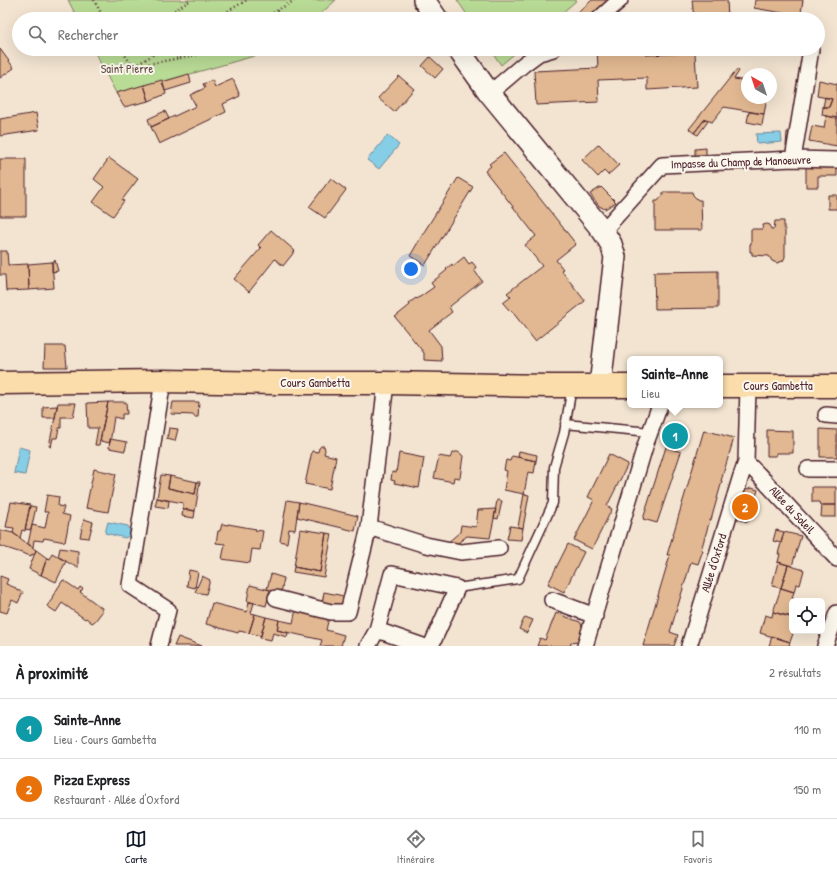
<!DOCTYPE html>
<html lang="fr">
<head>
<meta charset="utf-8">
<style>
  :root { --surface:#fff; --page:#f6f6f6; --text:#202124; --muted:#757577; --line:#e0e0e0; --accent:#111827 }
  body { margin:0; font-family:"Patrick Hand",sans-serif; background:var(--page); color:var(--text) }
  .controls { position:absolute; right:12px; bottom:12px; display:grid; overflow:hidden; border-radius:6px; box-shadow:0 4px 16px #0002 }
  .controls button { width:36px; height:36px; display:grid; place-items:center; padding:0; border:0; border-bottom:1px solid var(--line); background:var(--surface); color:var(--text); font:20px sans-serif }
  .compass { position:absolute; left:741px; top:68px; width:36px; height:36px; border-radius:50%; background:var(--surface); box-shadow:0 4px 16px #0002; rotate:321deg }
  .you { position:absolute; left:411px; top:269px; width:14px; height:14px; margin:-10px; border:3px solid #fff; border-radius:50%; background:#1a73e8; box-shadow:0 0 0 6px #1a73e833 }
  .badge { display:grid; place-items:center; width:26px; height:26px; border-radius:50%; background:var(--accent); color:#fff; font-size:13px; font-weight:700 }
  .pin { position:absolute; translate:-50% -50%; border:2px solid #fff; box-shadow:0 1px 4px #0006 }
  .popup { position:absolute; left:627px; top:356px; width:96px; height:52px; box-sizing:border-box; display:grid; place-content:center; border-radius:6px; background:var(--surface); filter:drop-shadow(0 1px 3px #0005); font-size:13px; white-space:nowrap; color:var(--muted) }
  .popup b { font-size:15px; color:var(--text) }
  .popup::after { content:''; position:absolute; left:50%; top:100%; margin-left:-8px; border:8px solid transparent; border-top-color:var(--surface) }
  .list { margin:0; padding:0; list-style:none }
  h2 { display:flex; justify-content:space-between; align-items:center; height:52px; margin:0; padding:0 16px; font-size:17px }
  h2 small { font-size:13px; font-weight:400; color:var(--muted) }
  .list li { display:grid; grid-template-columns:26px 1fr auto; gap:12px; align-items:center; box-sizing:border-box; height:60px; padding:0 16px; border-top:1px solid var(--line) }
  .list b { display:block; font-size:15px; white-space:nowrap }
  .list p { margin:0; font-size:13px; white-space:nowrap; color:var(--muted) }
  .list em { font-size:13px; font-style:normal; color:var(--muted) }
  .icon { flex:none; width:22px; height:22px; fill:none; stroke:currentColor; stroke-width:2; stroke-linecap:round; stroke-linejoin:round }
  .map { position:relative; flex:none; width:837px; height:646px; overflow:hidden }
  .search { position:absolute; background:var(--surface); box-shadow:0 4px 16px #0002; left:12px; right:12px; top:12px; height:44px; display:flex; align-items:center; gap:10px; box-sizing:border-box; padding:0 14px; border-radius:22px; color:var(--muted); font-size:15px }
  .sheet { height:172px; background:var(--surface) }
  nav { display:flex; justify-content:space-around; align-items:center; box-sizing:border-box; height:56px; border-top:1px solid var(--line); background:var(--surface); font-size:11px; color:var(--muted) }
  nav a { display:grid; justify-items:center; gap:2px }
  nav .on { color:var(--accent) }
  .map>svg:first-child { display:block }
  .green { fill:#b8db95; stroke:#817d60 }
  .water { fill:#85cee6; stroke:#6d889b }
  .building { fill:#e1b891; stroke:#4a1f2b }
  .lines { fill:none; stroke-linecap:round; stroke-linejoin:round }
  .lane-casing { stroke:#4a1f2b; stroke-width:11 }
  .street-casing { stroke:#4a1f2b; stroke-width:18 }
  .secondary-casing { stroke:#4a1f2b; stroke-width:24 }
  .primary-casing { stroke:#4a1f2b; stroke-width:25 }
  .path { stroke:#4a1f2b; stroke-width:2.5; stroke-dasharray:1 3; stroke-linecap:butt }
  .lane { stroke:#fbf7ec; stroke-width:8 }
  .street { stroke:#fbf7ec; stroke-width:15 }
  .secondary { stroke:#fbf7ec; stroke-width:21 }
  .primary { stroke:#faddab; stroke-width:22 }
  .labels { text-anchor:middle; stroke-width:4; stroke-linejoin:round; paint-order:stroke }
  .park-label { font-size:12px; fill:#664e46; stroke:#fbf7ec }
  .street-label { font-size:12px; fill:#4a1f2b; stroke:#fbf7ec }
</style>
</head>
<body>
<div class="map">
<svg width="837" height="646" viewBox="0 0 837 646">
  <rect width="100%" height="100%" fill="#f3e4d1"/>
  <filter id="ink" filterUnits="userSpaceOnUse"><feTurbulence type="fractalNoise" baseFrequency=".025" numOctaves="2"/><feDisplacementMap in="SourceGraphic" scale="8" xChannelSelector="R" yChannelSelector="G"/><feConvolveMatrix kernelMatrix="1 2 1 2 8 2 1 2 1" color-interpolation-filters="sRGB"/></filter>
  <g filter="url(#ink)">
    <!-- green -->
    <path class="green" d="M68,0H336L315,19H78Z
      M457,0H577L555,19H470Z
      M93,49H279L162,82L116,93Z
      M490,49H520L501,65Z"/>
    <!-- water -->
    <path class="water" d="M781,133L782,142L757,144L756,134Z
      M388,135L399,145L379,169L367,160Z
      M19,447L30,450L25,475L14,473Z
      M108,522L128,526L130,530L129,536L125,538L105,533Z"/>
    <!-- building -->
    <path class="building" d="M592,0H613L592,19H571Z
      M692,0H727L728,19H694Z
      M755,0H803L800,19H793L794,15L754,8Z
      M0,49L14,68L0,78Z
      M597,49H646V55L695,53L697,87L647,90V78L598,80L599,102L536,105L534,71L598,68Z
      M430,57L443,69L435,78L422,66Z
      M737,69L739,71L734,79L747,81V98H767L764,114L724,107L712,122L705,119L694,133L689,129Z
      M189,74L191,83L165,91L162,82Z
      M399,76L414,89L394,112L378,98Z
      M233,79L240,96L223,104L226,112L159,144L151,127L196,106L190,95L205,88L203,84L212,80L215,87Z
      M162,80L166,94L149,101L144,85Z
      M819,80L837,84V118L822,115L823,107H829L832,99L817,96Z
      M144,85L149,101L124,107L116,93Z
      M825,97L832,99L829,107H823Z
      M165,111L169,119L151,127L148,119Z
      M749,112L764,114L762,125L747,122Z
      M36,113L39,130L0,136V119Z
      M826,116L837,118V146L809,141L812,126L824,128Z
      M705,119L709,120L698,135L694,133Z
      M787,132L794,133L792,147L786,146Z
      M599,144L619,165L608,175L604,171L598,177L582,160Z
      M706,148V159H695V149Z
      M504,153L576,244L556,260L563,269L561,270L585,301L535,341L511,310L510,311L503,303L511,297L507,293L542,266L525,245L536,236L485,171L491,166L489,164Z
      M109,158L138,179L122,200L124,201L113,216L93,202L104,187L94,179Z
      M0,159H26V216H0Z
      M806,166H837V176H818V187H806Z
      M331,178L346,190L325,218L309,207Z
      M458,178L473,187L425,265L410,256L424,232Z
      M601,187L616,202L605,209L599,206L590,194Z
      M663,192H692L693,195L698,200H701L702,230H655V201H658L663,195Z
      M828,195H837V209H828Z
      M775,221H784V229H785V257L783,261L777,263L772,261L769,256L752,255V252H750V244H751V229H762L763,225L767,224L770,225L771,229H774Z
      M271,230L295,251L283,266L275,259L249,292L234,279L261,248L258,245Z
      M0,251H7L8,265L28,264L29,290L6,291L5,275H0Z
      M464,257L469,264L472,262L476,267L474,270L482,281L449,307L452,312L429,330L441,346L442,361L424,360V353L395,317L410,305L409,303L416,298L417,299L434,287L431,283L447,270L446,269L452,264L453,266Z
      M55,260L58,271L52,272V262Z
      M52,262L54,288L29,290L28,264Z
      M718,271V308L655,309L654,272Z
      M45,346H65L67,367H44Z
      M108,402H126L127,414H122V419L114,417L110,443L100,441Z
      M108,402L99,445H95L98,428H88L87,403Z
      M173,402H199L198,417H194V415L171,414Z
      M58,403H76L73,417H61V428H59L57,438H53L51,447L49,446Z
      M57,406L55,418H43V407Z
      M675,427L682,430L674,445L667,441Z
      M169,428L178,429L175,441L167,439Z
      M820,429L837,430V457H820Z
      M704,430L734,438L721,481H722L711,520H710L701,550H703L698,564L691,562L670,632L678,635L674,646H643L670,555H667Z
      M767,430L793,431V453H776V456H767Z
      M110,439L127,442L125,451L109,448Z
      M321,446H324L325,450L324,454L336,457L330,489L305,484L312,451L318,452L319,448Z
      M666,447L681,452L657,523L643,519Z
      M519,451L537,455L536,461L518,457Z
      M455,452H458L461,454L463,456L460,478L454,477L453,482L434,478L439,456L450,458L452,454Z
      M399,453L424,458L419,488L394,483L395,481L391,480L392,472L396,473Z
      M609,454L628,464L607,506L612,509L592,549L574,540L594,500L588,497Z
      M512,456L536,461L534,473L528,472L524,494L504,490L507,471L504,470L506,460L510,461Z
      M94,469L116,474L108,512L86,508Z
      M161,475L170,476L168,488L195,494L197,482H200L195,511L183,509V503L157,498Z
      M170,476L197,482L195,494L168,488Z
      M812,487H836V505H820L819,502H812Z
      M751,488L758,490L748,522L734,518L744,491Z
      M524,494L529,495L523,528L518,527Z
      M47,495L59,497L58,506L64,507L62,514L70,516L65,542L44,538L43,541L34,540L33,547L28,544L32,525L45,528L48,512H44Z
      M157,498L169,501L168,508L155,506Z
      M287,500L299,502L295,530L289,529L287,543L280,541Z
      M497,500L502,501L498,519L494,518Z
      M11,502L30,505L25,531L22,530L20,538L13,533L14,528L6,527Z
      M299,502L358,516L355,531L297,517Z
      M822,505H836V517H821Z
      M30,506L36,507L31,530L25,529Z
      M183,509L195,511L194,518L182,516Z
      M496,509L490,538L467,536L454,546L446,544L460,532L461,525L476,527L478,510Z
      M84,519L93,522L89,538L80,537Z
      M222,524L228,525V524L256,529L255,530L263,531L260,550L252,549L250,563L222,559L225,544L216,543L218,531H220Z
      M510,526L523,528L521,540L507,539Z
      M300,529L326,533L320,572L294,567Z
      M0,530L13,533L36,550L34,555L32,554L31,556L0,546Z
      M776,530L784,532L781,543L773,541Z
      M784,532L801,536L792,566L778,562L780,554H778Z
      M326,533L332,534L324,577L293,572L294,567L320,572Z
      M568,544L584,552L564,592L548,584Z
      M60,548L78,551V568L58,557Z
      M36,550L47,558L41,575L29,569Z
      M52,553L66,561L56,582L41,575L47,558L50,559Z
      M778,562L788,565L781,588L772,586Z
      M788,565L804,570L800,585L796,584L794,592L781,588Z
      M189,570L198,572L195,588L187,586Z
      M271,574L284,578L281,593L267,589Z
      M0,576L8,579L6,584L16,588V590L23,592L18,603L12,600L7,613L0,611Z
      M202,576L210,580L206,594L195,592Z
      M63,580L78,590L80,587L83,589L80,592L102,608V612L95,621L92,623L86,618L85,619L62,603L56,612L47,606L53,598L52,597Z
      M250,585L270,590L266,606L247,601Z
      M781,588L794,592L792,598L795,599V601H792V610L790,617L773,612Z
      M324,592L344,596L342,609L322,604Z
      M249,602L254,603L251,613L255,614L249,633L239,631L238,633L206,624L212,603L247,612Z
      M296,609L329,617L326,630L344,635L341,646H320L322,640L277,630L279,620L293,623Z
      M773,612L792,617L791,623L792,624V631H794L790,642L760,633L765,615L772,617Z
      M556,613L580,622L583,628L578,642L571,643L570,646H537L540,638L545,640Z
      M255,614L266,617L261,636L249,633Z
      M266,617L279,620L277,630L288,633L287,637L273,633L271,640L260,638Z
      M525,617L533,620L527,633L519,629Z
      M772,636L790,642L789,646H769Z
      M178,637L202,646H174Z"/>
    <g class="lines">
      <defs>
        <path id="lane" d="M565,424L650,432
          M457,588L518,579L553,503L554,467L564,433L572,387"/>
        <path id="street" d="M599,19L620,0
          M490,93L524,64L539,53L553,49
          M793,159L811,49
          M603,231L662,165L793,159L837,160
          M826,415L837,416
          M746,462L758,474L837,559
          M808,469H837
          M369,527L426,545L461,552L499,548
          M276,598L331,612H348L369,527L386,383
          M552,600L595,616
          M159,646L168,610L130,585L163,381
          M368,646L377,630
          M423,646L377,630L392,574L457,588L431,646
          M585,646L646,443L660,405
          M689,646L741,476L746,462L748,386
          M825,646L837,613"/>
        <path id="secondary" d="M424,0L437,19
          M458,49L488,91L603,231L611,244L615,257L600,386"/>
        <path id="primary" d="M0,383L163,381L277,383H386L551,386H630
          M720,386H837"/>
      </defs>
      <!-- lane casing -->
      <use href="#lane" class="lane-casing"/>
      <!-- street casing -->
      <use href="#street" class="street-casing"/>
      <!-- secondary casing -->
      <use href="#secondary" class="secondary-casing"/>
      <!-- primary casing -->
      <use href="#primary" class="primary-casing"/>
      <!-- path -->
      <path class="path" d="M94,0L104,19
        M161,19L191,0
        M214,19L247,0
        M263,19L295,0
        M121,49L133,67L163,49
        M133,67L206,53L214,49"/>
      <!-- lane -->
      <use href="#lane" class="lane"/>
      <!-- street -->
      <use href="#street" class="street"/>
      <!-- secondary -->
      <use href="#secondary" class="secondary"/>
      <!-- primary -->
      <use href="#primary" class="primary"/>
    </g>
  </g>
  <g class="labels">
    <!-- park labels -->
    <g class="park-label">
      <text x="127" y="73">Saint Pierre</text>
    </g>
    <!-- street labels -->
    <g class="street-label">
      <text transform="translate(741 162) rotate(-2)" y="4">Impasse du Champ de Manoeuvre</text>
      <text x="315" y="387">Cours Gambetta</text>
      <text x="778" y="390">Cours Gambetta</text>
      <text transform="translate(792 510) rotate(47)" y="4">Allée du Soleil</text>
      <text transform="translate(714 563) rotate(-73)" y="4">Allée d'Oxford</text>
    </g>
  </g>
</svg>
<div class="controls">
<button><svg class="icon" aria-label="locate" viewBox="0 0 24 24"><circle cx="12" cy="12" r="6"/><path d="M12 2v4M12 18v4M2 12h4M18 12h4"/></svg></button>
</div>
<svg class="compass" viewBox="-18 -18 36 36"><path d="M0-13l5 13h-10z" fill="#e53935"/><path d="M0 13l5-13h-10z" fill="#757577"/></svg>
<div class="you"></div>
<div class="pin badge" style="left:675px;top:436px;background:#0f9aa8">1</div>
<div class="popup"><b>Sainte-Anne</b>Lieu</div>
<div class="pin badge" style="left:745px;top:507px;background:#e8710a">2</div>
<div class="search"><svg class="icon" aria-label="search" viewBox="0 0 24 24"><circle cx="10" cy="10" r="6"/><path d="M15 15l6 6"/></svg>Rechercher</div>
</div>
<section class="sheet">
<h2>À proximité<small>2 résultats</small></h2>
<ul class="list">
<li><span class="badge" style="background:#0f9aa8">1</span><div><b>Sainte-Anne</b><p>Lieu · Cours Gambetta</p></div><em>110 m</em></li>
<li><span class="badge" style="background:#e8710a">2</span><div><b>Pizza Express</b><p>Restaurant · Allée d'Oxford</p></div><em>150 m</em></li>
</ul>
</section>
<nav>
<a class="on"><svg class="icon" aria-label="map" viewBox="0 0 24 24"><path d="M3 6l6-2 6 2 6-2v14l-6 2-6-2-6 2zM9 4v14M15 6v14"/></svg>Carte</a>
<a><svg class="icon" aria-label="directions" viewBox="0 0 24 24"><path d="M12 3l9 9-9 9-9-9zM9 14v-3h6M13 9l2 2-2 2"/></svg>Itinéraire</a>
<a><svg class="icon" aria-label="saved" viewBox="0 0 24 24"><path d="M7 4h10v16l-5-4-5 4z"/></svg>Favoris</a>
</nav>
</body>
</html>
